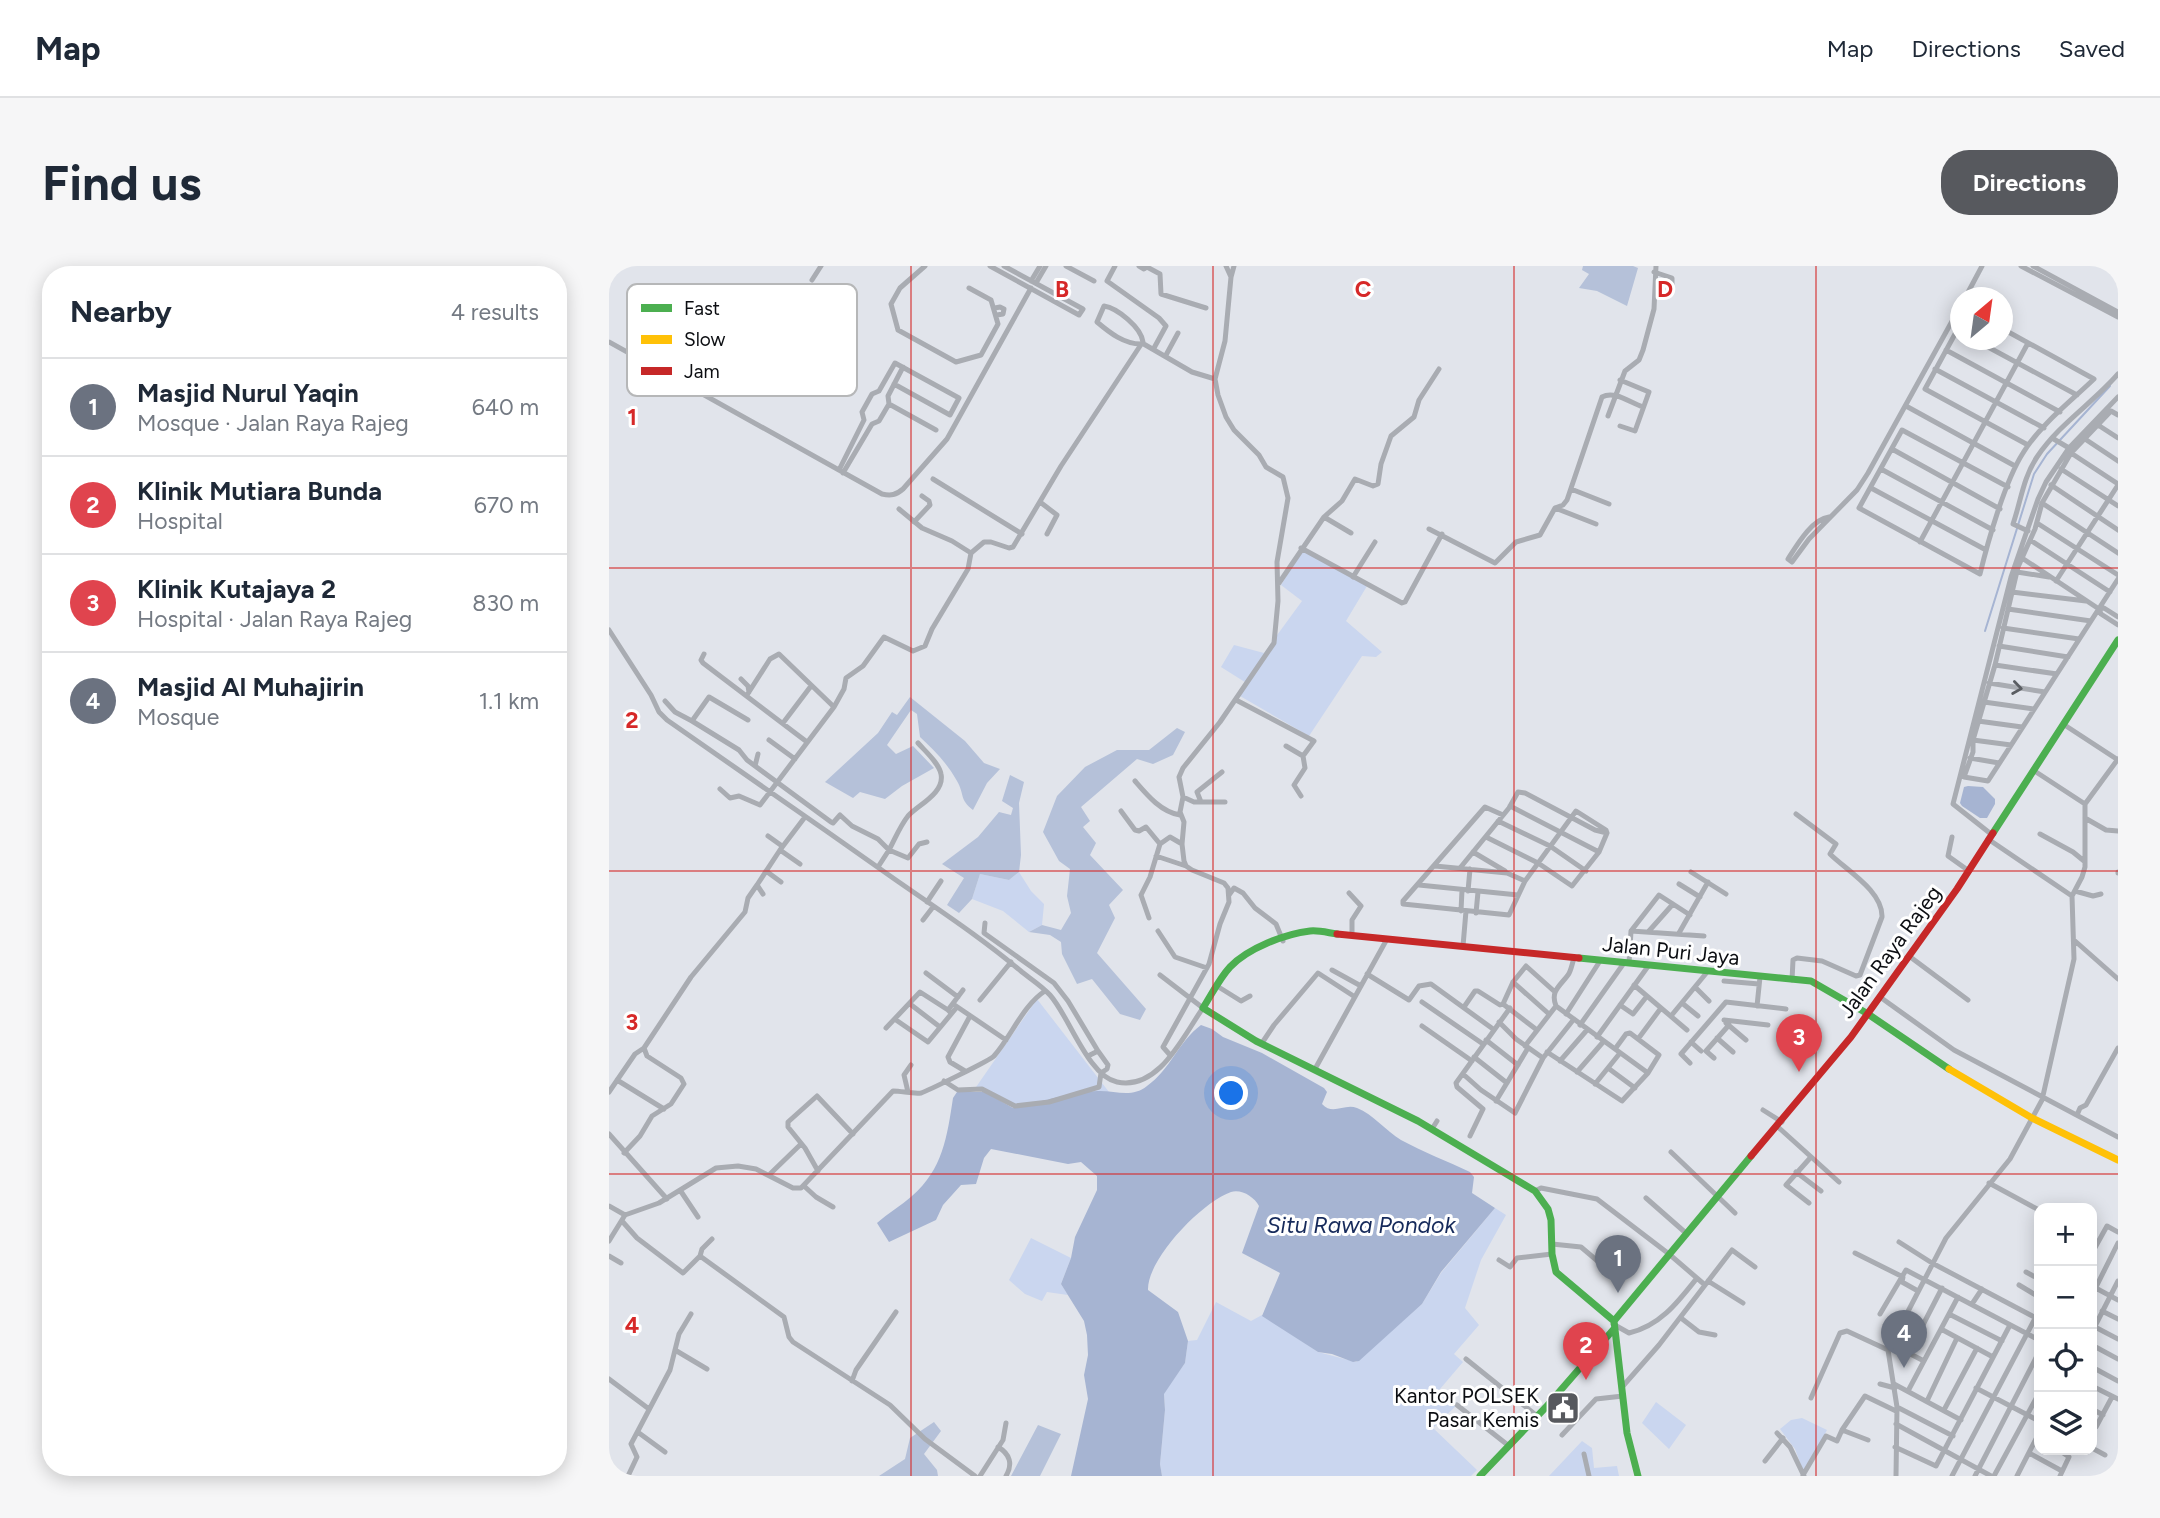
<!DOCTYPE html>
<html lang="en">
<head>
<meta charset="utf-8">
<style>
  :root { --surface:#fff; --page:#f6f6f7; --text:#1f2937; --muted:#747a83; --line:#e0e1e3; --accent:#57595e }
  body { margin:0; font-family:Figtree,sans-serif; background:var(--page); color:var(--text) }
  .controls { position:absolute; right:21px; bottom:21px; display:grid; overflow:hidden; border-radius:14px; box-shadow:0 4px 18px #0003 }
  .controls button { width:63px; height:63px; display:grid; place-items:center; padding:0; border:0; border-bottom:2px solid var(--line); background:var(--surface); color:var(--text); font:35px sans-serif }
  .compass { position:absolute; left:1341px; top:21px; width:63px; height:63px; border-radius:50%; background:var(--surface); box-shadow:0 4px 18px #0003; rotate:29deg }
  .you { position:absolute; left:623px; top:828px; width:24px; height:24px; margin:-18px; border:5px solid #fff; border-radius:50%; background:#1a73e8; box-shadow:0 0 0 10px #1a73e833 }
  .badge { display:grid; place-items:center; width:46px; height:46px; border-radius:50%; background:var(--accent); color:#fff; font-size:23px; font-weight:700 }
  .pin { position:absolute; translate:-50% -58px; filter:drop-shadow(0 2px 4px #0008) }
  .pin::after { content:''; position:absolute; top:37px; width:24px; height:21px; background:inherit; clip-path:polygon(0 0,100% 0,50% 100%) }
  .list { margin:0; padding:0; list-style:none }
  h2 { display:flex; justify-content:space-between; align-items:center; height:91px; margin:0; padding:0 28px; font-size:30px }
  h2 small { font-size:23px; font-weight:400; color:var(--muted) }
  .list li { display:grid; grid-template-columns:46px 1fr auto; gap:21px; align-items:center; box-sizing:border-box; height:98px; padding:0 28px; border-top:2px solid var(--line) }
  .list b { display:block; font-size:26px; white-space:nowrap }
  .list p { margin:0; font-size:23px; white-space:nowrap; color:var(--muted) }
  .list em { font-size:23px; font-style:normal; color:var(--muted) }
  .icon { flex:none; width:38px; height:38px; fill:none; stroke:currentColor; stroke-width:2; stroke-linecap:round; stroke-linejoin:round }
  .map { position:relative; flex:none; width:1509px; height:1210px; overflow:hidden; border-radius:28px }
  header { display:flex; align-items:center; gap:42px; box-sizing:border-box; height:98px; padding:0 35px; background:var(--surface); border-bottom:2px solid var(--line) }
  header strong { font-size:33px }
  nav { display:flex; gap:38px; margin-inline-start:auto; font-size:24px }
  .intro { display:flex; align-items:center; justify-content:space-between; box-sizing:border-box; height:168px; padding:0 42px }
  h1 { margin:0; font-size:49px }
  .button { padding:18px 32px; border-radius:28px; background:var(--accent); color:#fff; font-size:24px; font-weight:700 }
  main { display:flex; gap:42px; padding:0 42px }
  aside { flex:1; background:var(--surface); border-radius:28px; box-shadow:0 4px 18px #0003 }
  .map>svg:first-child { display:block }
  .green { fill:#cad6ef }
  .forest { fill:#b5c1d9 }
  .water { fill:#a6b4d2 }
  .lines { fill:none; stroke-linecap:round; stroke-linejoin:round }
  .stream { stroke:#a6b4d2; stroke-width:2 }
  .street { stroke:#a9acb2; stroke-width:5 }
  .fast { stroke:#4caf50; stroke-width:7 }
  .slow { stroke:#ffc107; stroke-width:7 }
  .jam { stroke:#c62828; stroke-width:7 }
  .oneway { stroke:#5a5d62 }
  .grid { fill:none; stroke:#d62828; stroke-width:2; stroke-opacity:0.55 }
  .labels { text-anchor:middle; stroke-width:6; stroke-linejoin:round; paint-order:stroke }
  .street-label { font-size:21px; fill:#0c0e12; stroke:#fff }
  .poi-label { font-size:21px; fill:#0c0e12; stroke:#fff; text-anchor:end }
  .water-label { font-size:23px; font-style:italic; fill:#162a5b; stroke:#fff }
  .key { fill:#fff; stroke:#b6b7b8; stroke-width:2 }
  .key-label { font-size:19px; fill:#0c0e12 }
  .grid-label { font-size:23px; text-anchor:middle; font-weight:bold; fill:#d62828; stroke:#fff; stroke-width:6; stroke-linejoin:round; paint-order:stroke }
</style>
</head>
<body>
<header>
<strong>Map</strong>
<nav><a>Map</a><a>Directions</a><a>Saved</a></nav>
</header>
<div class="intro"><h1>Find us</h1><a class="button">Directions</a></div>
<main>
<aside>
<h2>Nearby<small>4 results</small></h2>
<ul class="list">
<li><span class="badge" style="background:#6b7280">1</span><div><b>Masjid Nurul Yaqin</b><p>Mosque · Jalan Raya Rajeg</p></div><em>640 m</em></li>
<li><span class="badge" style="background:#e0444e">2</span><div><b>Klinik Mutiara Bunda</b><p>Hospital</p></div><em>670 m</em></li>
<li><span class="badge" style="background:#e0444e">3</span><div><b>Klinik Kutajaya 2</b><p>Hospital · Jalan Raya Rajeg</p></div><em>830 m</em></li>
<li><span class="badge" style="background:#6b7280">4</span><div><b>Masjid Al Muhajirin</b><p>Mosque</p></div><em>1.1 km</em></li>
</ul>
</aside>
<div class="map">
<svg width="1509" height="1210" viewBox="0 0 1509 1210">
  <rect width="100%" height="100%" fill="#e1e4eb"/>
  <!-- green -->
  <path class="green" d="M693,284L758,320L737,355L773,386L767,391L753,390L700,470L631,430L639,418L612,401L625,379L655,387L693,335L672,319Z
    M410,606L422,625L435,638L433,659L420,666L394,645L363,633L371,608L400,614Z
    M428,733L500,826L494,825L404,842L376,826L365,824Z
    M886,942L897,949L872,994L856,1042L870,1059L845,1088L854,1096L831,1123L849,1138L824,1162L868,1204L862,1210H553L551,1198L556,1144L555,1127L576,1097L579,1075L588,1074L607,1036L642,1055L653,1049L709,1086L747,1096L813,1038L832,1007Z
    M422,972L462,992L452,1018L459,1029L438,1026L433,1035L416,1028L400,1014Z
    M1047,1136L1077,1159L1060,1183L1033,1157Z
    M1193,1152L1218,1164L1195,1207L1186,1183L1171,1163L1182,1154Z
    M973,1175L983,1182L985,1202L1008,1200L1010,1210H940Z"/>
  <!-- forest -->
  <path class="forest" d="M974,0H1024L1029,2L1018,40L988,25L970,22L980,8L973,4Z
    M301,431L356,475L375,497L391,503L378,517L364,544C350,533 356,529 348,515C338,497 325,484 311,471L308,448L302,444L278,479L287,488L304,480L325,502L293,520L276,533L251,526L244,532L216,516L269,467L283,446L288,449Z
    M568,462L576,466L564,489L544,498L528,493L472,541L481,555L474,561L487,577L481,589L514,624L500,639L506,652L488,687L537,743L531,754L511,748L483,713L468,718L453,688L452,676L441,669L420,666L433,659L452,664L462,647L458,630L461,603L450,595L434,566L448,530L476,501L508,484H540Z
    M401,509L415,516L410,537L412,589L410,606L400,614L371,608L363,633L350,647L338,639L355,612L333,598L369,571L390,546L402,549L404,542L393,535Z
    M325,1156L332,1165L315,1188L328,1204L329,1210H270L296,1193L301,1172Z
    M429,1159L452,1168L431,1210H402Z"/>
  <!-- water -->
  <path class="water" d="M1359,520L1374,521L1386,533V538L1378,552H1371L1353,540L1351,537L1355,521Z
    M592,759L603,763L614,771L653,787L715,822L718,826L713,838C724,850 735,837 748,842C764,848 777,865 792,874C814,886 838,895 861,906L865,911L863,927L886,942L832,1006L813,1038L750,1095L744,1096L723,1088L709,1086L653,1050L671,1007L633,987L650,940C645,931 633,923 622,926C593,936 538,993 539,1024L569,1046L579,1075L576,1097L555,1128L556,1144L551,1198L553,1210H462L479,1133L475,1109L479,1089L478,1069L475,1055L452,1018L462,992L466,971L488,924V910L472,896L459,898L382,883L375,892L367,918L352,919L334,939L327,954L280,976L268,957C279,947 292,940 303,930C334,903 338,871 344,832L348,826H376L404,842C428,837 469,824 491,825C508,825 523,832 538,820C561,804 570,775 592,759Z"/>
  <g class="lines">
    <!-- stream -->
    <path class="stream" d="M1376,365L1425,208L1438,188L1501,120"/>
    <!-- street -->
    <path class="street" d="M316,0L291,22L282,38L289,64L347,96L372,89L389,58L382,34L360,22
      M381,0L470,49L474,43L395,0
      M457,0L485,15
      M506,0L498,15L550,52L557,60L545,82
      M530,0L535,3L538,1L551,8L552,28L597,42
      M617,0L622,11
      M1412,0L1509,51
      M1424,0L1509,46
      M1045,6L1063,12V18
      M203,14L212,0
      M422,15L431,0
      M427,17L437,0
      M1356,32L1373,0
      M386,42L391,41L395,43L394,48L388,49
      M1352,57L1316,123L1419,179
      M1394,63L1485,113C1461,136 1431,159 1414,187C1396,215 1379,275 1371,308L1250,242L1293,164L1399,221
      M1366,74L1468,129
      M0,76L273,228C282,230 287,229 294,223L338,173L422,22
      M532,78C515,78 501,67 488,56L495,40C508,42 532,61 534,76
      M1337,84L1451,146
      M557,89L569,67
      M1326,103L1435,162
      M280,138L327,164
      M1297,140L1406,200
      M1509,149L1502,145L1462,187L1433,237L1426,263L1409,301L1386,399L1364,474V486L1355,511L1379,515L1509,313
      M999,150L1016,105L1030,94L1034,84L1045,43L1047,0
      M1489,159L1509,172
      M1011,160L1026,165L1040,126L1011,114
      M1443,172L1460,182
      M1476,173L1509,195
      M1283,183L1391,243
      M1462,187L1509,218
      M1272,203L1384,264
      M1452,203L1509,240
      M230,204L255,154L253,146L263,128L270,125L286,97L350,132L341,149L285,118
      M234,207L263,158L270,155L280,138L279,130L294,101
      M324,213L413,268
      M1442,219L1509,264
      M1262,222L1377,284
      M962,223L1000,238
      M431,236L448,249L438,268
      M1433,237L1509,287
      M946,242L987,258
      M290,243L313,262L343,275L362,287
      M715,251L742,267
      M1220,251C1203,253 1188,279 1179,293L1183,296L1200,273L1248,224L1259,207L1352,39
      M305,256L321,239L320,235L313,230
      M1428,257L1509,309
      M820,263L886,297L907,276L931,269L946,242L954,239L958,234L993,131C1006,124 1021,137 1034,141
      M1419,265L1404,258C1412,235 1414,212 1428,191C1450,158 1484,137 1509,108
      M1421,274L1501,326
      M1311,276L1419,77
      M692,282L793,337L796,336L833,268
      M1413,292L1490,343L1492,348L1509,359
      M1408,306L1440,311
      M744,311L766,276
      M1447,315L1509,219
      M670,317L715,251L733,235L746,213L764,220L769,218L772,198L782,170L805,151L810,134L830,103
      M1403,326L1477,335
      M1399,343L1482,355
      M1490,343L1495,342L1509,351
      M1394,362L1470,373
      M0,364L42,429L50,446L58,454C134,507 209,559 284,612C327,642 373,672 413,706C422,713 434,721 441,729C460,750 479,810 508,816C550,825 574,770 594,742L551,709
      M1390,380L1459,391
      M95,388L92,394L94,397L198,476
      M1386,399L1448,408
      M132,413L139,420L140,426
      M1380,417L1436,426
      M627,434L705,475L694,490L677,480
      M56,435L66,446L83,455
      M1375,436L1425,443
      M225,441L235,423L237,412L254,400L275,371L304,385L316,380L323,363L359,303L362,287L375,276H382L400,282L404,281L452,200L533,77L583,106L606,113
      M139,454L100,431L83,455L130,484L138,494L222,556L224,557L231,549L243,560L269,573L280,584C286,573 291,560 299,550C309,539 336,527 332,508C330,497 316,485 309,477
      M1369,455L1413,461
      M174,457L202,420
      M1454,458L1509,494
      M160,474L186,493
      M1364,474L1402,479
      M1361,492L1390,497
      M146,500L149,488
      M1424,504L1476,538L1509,493
      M526,515C538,529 552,546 571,549
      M111,523L121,532L130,530L151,539L225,441L170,388L161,393L138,429
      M692,530L685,519L696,502L694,490
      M574,531L585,536H616
      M592,536L588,526L613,506
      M901,540L990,586
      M512,545L526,564L530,565L537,561L551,578
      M894,549L876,541L794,635V638L900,649L916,615L967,545L997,564L998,567
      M1476,552L1497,564L1509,565
      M889,555L941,580L977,605
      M1382,568L1344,538L1402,311L1429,233L1437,216L1460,182L1509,131
      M1431,568L1464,586L1475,595
      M159,570L173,580
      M877,571L929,597L963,620L990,586L998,567
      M1343,571L1339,590L1360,605
      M1379,573L1463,630
      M171,584L196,551
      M864,586L896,605
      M547,590L577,600
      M826,600L898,607L916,615
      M269,601L280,584L299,592L310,578L318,576
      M851,602L900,542L909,526L916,527L986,564L998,567
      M157,605L172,616
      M1082,606L1117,628
      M1509,607V606
      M1070,618L1091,631
      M810,619L909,629
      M859,625L861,603
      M1466,625L1484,630L1492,628
      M740,627L752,640L743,654V669
      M154,628L148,619L171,584L191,598
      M620,629L625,622L634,627L646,642L667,658L674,675
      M1463,630L1473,611L1476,601V538
      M318,636L332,615
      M852,645L853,624
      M867,647L869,626
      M540,652L532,629L541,611L551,578L561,571L573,578
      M314,654L324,641
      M376,657L375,667L445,717L459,735L489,785L479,790
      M549,665L566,691L598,702
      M1022,665L1095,670
      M1040,665L1064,638
      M1070,667L1099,616
      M1466,675L1509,713
      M854,680L857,645
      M1300,690L1359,734
      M965,692C963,698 962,705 959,709C951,720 941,725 947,740L1039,807
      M1020,697L1022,665L1050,629L1081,649
      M723,704L752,720
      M317,707L349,731
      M758,708L800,734L810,720L822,718L884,763
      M1183,714L1184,694L1188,692L1213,695L1247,710L1251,709L1273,651C1274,625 1237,604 1221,588L1227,578L1187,548
      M1115,715L1150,718
      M904,716L940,748
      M1025,719L1078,764
      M608,720L632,735L641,730
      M1086,721L1100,735
      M1271,731L1345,784L1509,871
      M371,734L402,696
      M813,736L874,778
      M1073,737L1089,750
      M301,738L331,761
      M344,738L397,774
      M894,738L904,716L917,700L946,726
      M1011,739L1024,748L1038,730
      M1148,740L1151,711
      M855,741L866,725H869L891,739L894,738L928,764
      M341,746L339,744L354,724
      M957,748L991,695
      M1062,750L1099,705
      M287,754L319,776L348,741
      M1115,754L1159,759
      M890,756L907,773L934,792
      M1117,757L1137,774
      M971,759L1015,697
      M813,760L863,795
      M277,762L311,726L339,744
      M988,771L1040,699
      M1108,772L1124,786
      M1029,773L1052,742
      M877,774L909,799
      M1082,776L1092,785
      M653,777L665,759L709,707L746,731
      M916,780L947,740
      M938,786L1013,835L1039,807L1050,789L1021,767L1017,768L1006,783
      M561,789L554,781L600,698L611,658L620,636L619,622L615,617L583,604L577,600L575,595L573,578L575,556L571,546L574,531L570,511L574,502L611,456L665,377L669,335L668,296L679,232L674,211L657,201L650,189L625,164L617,151L609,129L606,113L616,75L622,11L625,0
      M865,791L898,817
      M1105,792L1097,785L1120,759
      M951,795L978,764
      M1081,797L1072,788L1117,736L1177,743
      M999,802L1026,822
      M706,803L778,673
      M356,805L341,796L339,791L361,750
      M968,806L995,775
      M854,808L872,824L906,847L934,792L965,753
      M8,814L55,843
      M335,815L349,824L373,823L406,840L440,836L490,821L492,807L498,803L499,799L489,785
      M986,818L1011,787
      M0,826L26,788L35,782
      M299,826L295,809L302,799
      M887,835L919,782
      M1154,844L1173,856
      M1468,849L1471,842L1477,839L1509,782
      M1169,861L1230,916
      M823,863L828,855
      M0,868L58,933
      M861,870L874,843L848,821L847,817L901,742
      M1062,886L1126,947
      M15,887L31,870L43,850L62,838L75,818L72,812L38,790L35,782L82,711L136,646L139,632L148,619
      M209,905L196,882L179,861V856L208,830L244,868
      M1187,906L1212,925
      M161,908L192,878
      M1380,917L1430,944
      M195,920L207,931L224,941
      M71,924L89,951
      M926,925L932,922L988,933L1060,988L1096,1019
      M1037,932L1078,968
      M1200,937L1177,919L1202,891
      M0,940L16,949
      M13,955L28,972L74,1007L91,990L175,1051L180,1071L184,1076L281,1139L316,1173L366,1210
      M0,975L16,949L50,937L107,902L129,900L147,903L184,922H192L284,825C293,825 303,828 312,827C316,826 382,794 385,790C402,771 414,739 436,725
      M1290,976L1323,997L1427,1052
      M943,978L972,981L1005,1009
      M1246,987L1294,1011L1293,1016L1309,1025
      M1483,987L1498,960L1509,966
      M0,990L12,997
      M91,990L93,983L103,973
      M890,994L901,1001L908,992L943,988
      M1417,1006L1430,1013
      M1099,1015L1134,1037
      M1410,1019L1430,1031
      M1483,1020L1509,1034
      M1483,1029L1509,977
      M1363,1038L1373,1023
      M1493,1045L1509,1053
      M1271,1048L1297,1004L1430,1074
      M1340,1048L1393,1075
      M1072,1052L1090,1066L1106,1069
      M1004,1058L1020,1067C1051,1060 1069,1036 1088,1012
      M1486,1061L1509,1073
      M1332,1063L1384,1091
      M1483,1066L1509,1015
      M1282,1078L1315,1095
      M1483,1079L1509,1093
      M66,1084L98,1103
      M1300,1086L1333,1022
      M857,1093L928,1150
      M1483,1101L1509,1115
      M0,1113L40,1143
      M243,1115L247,1104L287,1046
      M1271,1118L1286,1122
      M1285,1118L1352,1154
      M1014,1120L1050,1079L1123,984L1146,1001
      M1483,1120L1509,1133
      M1367,1122L1430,1155
      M1299,1125L1349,1031
      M1202,1132L1231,1067L1238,1065L1279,1084
      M1318,1135L1348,1072
      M848,1139L900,1180
      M1288,1141L1344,1170
      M1483,1143L1494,1149
      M1335,1144L1368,1082
      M1287,1158L1382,1210
      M1483,1162L1487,1161L1503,1131
      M30,1167L56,1186
      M1168,1167L1181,1181L1195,1210
      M953,1169L987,1133L1014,1130
      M1259,1174L1233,1164L1256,1130L1287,1145
      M389,1181C401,1188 404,1198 397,1210
      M1286,1181L1327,1200L1401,1059
      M1483,1182L1496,1189
      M1450,1184L1460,1191L1451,1210
      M1420,1187L1453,1205
      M975,1188L980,1210
      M1156,1195L1174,1172
      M1194,1209L1217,1170L1228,1175L1233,1164
      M19,1210L28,1191L22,1178L61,1104L70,1068L82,1048
      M371,1210L394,1174L397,1157
      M1287,1210L1288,1141L1279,1084L1337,972L1401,893L1433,834L1465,693L1463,630
      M1343,1210L1430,1045
      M1366,1210L1430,1086
      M1385,1210L1430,1127
      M1408,1210L1430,1167"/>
    <!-- fast -->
    <path class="fast" d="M1384,567L1509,374
      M728,668C720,667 710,664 701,665C676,668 639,682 621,701C610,713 603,728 594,742L647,775L809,855L926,925L939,943L942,954L943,988L947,1006L1005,1055
      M970,692L1202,715L1259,748L1340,803
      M871,1210L937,1141L1004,1064
      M1029,1210L1018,1167L1005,1055L1142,890"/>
    <!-- slow -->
    <path class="slow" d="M1340,803L1423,852L1509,894"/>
    <!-- jam -->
    <path class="jam" d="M728,668L970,692
      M1142,890L1242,771L1348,623L1384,567"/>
  </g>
  <!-- one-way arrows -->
  <defs><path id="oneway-chevron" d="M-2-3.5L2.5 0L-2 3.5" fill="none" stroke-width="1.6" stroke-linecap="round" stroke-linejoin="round" transform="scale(1.75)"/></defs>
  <use class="oneway" href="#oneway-chevron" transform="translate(1408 422) rotate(8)"/>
  <!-- grid -->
  <path class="grid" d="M302,0V1210M604,0V1210M905,0V1210M1207,0V1210M0,302H1509M0,605H1509M0,908H1509"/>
  <!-- icons -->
  <defs>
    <symbol id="civic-square" viewBox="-11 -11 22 22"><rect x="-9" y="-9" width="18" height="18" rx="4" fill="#57595e" stroke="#fff"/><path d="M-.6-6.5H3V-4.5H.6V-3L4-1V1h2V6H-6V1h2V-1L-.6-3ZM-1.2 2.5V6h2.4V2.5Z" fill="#fff"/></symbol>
  </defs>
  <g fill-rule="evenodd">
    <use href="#civic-square" x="935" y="1123" width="38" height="38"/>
  </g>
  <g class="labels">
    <!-- street labels -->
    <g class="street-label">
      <text transform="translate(1062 685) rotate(6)" y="7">Jalan Puri Jaya</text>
      <text transform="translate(1281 686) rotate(-54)" y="7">Jalan Raya Rajeg</text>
    </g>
    <!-- poi labels -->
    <g class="poi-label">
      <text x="930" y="1137">Kantor POLSEK<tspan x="930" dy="24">Pasar Kemis</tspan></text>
    </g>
    <!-- water labels -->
    <g class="water-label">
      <text x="752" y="967">Situ Rawa Pondok</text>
    </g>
  </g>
  <!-- legend -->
  <rect x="18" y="18" width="230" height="112" rx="10" class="key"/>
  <rect x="32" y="38" width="31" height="8" fill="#4caf50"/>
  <rect x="32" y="69" width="31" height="9" fill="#ffc107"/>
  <rect x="32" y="101" width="31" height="8" fill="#c62828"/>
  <g class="key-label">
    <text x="75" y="49">Fast</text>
    <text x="75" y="80">Slow</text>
    <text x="75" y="112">Jam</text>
  </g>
  <g class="grid-label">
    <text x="453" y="31">B</text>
    <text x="754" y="31">C</text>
    <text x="1056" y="31">D</text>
    <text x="23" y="159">1</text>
    <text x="23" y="462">2</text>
    <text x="23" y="764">3</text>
    <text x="23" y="1067">4</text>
  </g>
</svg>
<div class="controls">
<button>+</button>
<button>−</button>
<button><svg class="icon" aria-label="locate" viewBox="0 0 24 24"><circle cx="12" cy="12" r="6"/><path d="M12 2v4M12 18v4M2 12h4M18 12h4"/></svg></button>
<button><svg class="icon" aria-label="layers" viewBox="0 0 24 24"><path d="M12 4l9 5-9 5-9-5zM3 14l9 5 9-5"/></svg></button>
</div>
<svg class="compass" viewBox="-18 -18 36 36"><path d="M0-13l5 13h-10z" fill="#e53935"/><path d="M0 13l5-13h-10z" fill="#747a83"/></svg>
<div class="you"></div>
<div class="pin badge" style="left:1009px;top:1027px;background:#6b7280">1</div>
<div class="pin badge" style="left:977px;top:1114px;background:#e0444e">2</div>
<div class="pin badge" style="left:1190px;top:806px;background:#e0444e">3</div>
<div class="pin badge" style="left:1295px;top:1102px;background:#6b7280">4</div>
</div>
</main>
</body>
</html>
